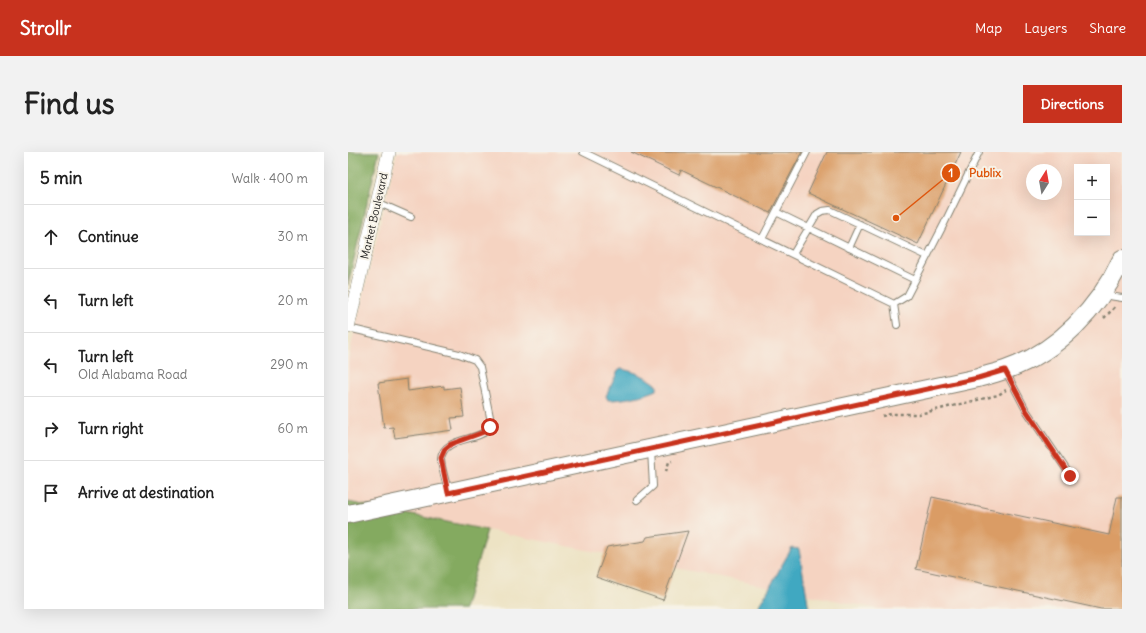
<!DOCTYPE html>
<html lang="en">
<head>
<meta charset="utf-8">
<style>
  :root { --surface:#fff; --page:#f2f2f2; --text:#222; --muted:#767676; --line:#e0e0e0; --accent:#c8321e }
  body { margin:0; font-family:Delius,sans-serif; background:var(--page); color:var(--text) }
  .controls { position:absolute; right:12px; top:12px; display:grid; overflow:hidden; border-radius:0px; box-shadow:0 4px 16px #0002 }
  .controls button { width:36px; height:36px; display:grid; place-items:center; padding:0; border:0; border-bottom:1px solid var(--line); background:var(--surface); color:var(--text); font:20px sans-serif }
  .compass { position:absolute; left:678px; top:12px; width:36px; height:36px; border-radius:50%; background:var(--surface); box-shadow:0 4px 16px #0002; rotate:11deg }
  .stop { position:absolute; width:12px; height:12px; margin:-9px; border:3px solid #c8321e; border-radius:50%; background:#fff }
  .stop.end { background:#c8321e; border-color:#fff; box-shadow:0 1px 4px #0008 }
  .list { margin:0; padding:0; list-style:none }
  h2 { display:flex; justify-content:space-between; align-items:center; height:52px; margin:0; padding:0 16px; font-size:17px }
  h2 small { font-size:13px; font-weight:400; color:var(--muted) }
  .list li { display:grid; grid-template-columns:26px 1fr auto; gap:12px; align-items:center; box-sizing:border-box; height:64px; padding:0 16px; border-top:1px solid var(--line) }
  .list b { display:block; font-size:15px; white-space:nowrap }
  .list p { margin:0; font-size:13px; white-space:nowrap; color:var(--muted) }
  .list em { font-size:13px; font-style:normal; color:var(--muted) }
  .icon { flex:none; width:22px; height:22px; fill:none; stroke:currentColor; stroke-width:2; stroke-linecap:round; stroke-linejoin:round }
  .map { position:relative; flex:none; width:774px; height:457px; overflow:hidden; border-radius:0px }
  header { display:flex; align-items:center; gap:24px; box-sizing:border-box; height:56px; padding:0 20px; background:var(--accent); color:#fff }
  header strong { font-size:19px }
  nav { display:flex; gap:22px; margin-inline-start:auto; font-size:14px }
  .intro { display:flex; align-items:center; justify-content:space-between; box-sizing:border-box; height:96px; padding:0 24px }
  h1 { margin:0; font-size:28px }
  .button { padding:10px 18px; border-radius:0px; background:var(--accent); color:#fff; font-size:14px; font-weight:700 }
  main { display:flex; gap:24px; padding:0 24px }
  aside { flex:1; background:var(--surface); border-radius:0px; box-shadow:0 4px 16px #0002 }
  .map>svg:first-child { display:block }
  .built { fill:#f5d3c1; fill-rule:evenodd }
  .forest { fill:#84aa60; stroke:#50633e }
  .water { fill:#41a8c1; stroke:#2e626e }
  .building { fill:#da9c65 }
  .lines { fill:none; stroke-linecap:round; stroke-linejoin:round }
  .lane-casing { stroke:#848070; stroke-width:8 }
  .street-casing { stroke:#848070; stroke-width:14 }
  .secondary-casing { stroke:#848070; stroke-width:20 }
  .path { stroke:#848070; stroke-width:2.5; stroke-dasharray:3 3; stroke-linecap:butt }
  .lane { stroke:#fff; stroke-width:6 }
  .street { stroke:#fff; stroke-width:13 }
  .secondary { stroke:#fff; stroke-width:18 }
  .route { stroke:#c8321e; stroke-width:5 }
  .labels { text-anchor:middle; stroke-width:4; stroke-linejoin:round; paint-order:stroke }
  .street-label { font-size:11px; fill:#1c1c1c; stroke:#f7f3e8 }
  .leader { fill:none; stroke:#de560d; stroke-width:1.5 }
  .callout-dot { fill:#de560d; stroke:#f7f3e8; stroke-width:1.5 }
  .mark-label { font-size:12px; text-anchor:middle; font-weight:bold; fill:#fff }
  .callout-label { font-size:12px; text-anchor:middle; font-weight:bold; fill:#de560d; stroke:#f7f3e8; stroke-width:4; stroke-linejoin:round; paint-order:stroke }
</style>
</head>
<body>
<header>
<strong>Strollr</strong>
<nav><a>Map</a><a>Layers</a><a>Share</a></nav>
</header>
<div class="intro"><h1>Find us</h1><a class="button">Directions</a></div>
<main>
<aside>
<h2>5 min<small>Walk · 400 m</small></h2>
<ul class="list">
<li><svg class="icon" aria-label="ahead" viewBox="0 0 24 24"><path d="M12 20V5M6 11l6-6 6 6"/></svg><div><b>Continue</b></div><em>30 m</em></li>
<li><svg class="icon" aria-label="left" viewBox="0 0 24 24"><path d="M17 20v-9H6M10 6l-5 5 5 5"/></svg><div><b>Turn left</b></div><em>20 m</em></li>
<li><svg class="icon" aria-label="left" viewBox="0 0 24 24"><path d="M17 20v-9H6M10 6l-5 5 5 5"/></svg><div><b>Turn left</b><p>Old Alabama Road</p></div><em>290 m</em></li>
<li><svg class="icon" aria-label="right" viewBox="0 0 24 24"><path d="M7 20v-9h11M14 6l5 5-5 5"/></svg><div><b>Turn right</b></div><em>60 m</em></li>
<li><svg class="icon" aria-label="arrive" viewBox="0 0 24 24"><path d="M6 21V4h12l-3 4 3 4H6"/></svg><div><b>Arrive at destination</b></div></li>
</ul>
</aside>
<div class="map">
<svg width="774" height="457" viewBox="0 0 774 457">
  <rect width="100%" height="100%" fill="#f7f3e8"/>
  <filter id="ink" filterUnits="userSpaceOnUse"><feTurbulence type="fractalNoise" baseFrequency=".025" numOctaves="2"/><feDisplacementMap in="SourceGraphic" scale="8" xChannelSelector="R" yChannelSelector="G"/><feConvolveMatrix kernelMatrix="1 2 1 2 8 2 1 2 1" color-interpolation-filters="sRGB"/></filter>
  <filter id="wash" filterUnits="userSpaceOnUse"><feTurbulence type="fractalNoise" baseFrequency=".012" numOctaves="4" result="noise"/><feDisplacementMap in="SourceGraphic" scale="16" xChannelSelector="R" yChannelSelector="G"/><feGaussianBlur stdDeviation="0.9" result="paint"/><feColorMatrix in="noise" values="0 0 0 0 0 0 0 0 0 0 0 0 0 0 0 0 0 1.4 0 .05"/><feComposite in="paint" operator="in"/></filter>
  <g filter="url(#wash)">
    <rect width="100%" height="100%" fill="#ede3c4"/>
    <!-- built -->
    <path class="built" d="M49,0H774V457H531L0,350V207ZM729,15H759V81H729ZM684,18H708V42H684Z"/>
    <!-- forest -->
    <path class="forest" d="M0,0H31L0,133Z
      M0,350L139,378L116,457H0Z"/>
    <!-- water -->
    <path class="water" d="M273,217C285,219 300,225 309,233V238C296,244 275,248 260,248L258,244L270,219Z
      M444,396L451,397L461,457H408C422,438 431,416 444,396Z"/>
    <g id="blocks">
      <!-- building -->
      <path class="building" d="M283,0H454L422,61L333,18L331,23Z
        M479,0H613L570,92L460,41Z
        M59,227L60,239L96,234V237L112,235L116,265L103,266L105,278L47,286L45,275L36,276L30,231Z
        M584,345L761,383L769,345H774V457H753L568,417Z
        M340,379L315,448L248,425L259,395L297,389L299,385Z"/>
    </g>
  </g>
  <g filter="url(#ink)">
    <use href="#blocks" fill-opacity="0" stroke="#848070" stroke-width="1"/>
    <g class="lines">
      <defs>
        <path id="lane" d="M235,0L546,152
          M29,50L63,65
          M428,60L567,128
          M414,87L459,0
          M501,96L512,72
          M445,102L469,62L474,59L482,58L579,104
          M755,143L774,146
          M546,152L559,144L596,72L631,0
          M546,152L549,173
          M0,176L111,202L127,208L132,215L143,270C143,271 142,275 141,276C132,290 95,284 93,307C93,313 98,331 100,338
          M658,220L678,258L722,323
          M289,348L305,334L303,298"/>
        <path id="street" d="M0,175L41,0"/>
        <path id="secondary" d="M0,362L630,226C639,223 648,221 657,218C710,200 751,156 774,107"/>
      </defs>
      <!-- lane casing -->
      <use href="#lane" class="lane-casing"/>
      <!-- street casing -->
      <use href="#street" class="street-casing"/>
      <!-- secondary casing -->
      <use href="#secondary" class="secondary-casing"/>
      <!-- path -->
      <path class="path" d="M756,166L768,154
        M534,264L543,262H571L650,243L658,238
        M318,319L321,310L324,309"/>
      <!-- lane -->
      <use href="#lane" class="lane"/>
      <!-- street -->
      <use href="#street" class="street"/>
      <!-- secondary -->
      <use href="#secondary" class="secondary"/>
    </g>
  </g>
  <g class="lines" filter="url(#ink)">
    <!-- route -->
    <path class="route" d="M142,275L136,280L103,292L97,297L93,306L100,341L630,226L657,218L678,258L722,324"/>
  </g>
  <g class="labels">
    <!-- street labels -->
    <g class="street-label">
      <text transform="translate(26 64) rotate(-77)" y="4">Market Boulevard</text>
    </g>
  </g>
  <!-- callouts -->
  <path class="leader" d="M548 66L603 21"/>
  <g class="callout-dot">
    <circle cx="548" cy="66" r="4"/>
    <circle cx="603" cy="21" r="10"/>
  </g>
  <g class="mark-label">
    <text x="603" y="25">1</text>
  </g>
  <g class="callout-label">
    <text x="637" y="25">Publix</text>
  </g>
</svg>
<div class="controls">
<button>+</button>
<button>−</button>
</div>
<svg class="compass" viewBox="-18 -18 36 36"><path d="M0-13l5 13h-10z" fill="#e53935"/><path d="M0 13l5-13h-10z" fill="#767676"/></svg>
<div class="stop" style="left:142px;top:275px"></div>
<div class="stop end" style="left:722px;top:324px"></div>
</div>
</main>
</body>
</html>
